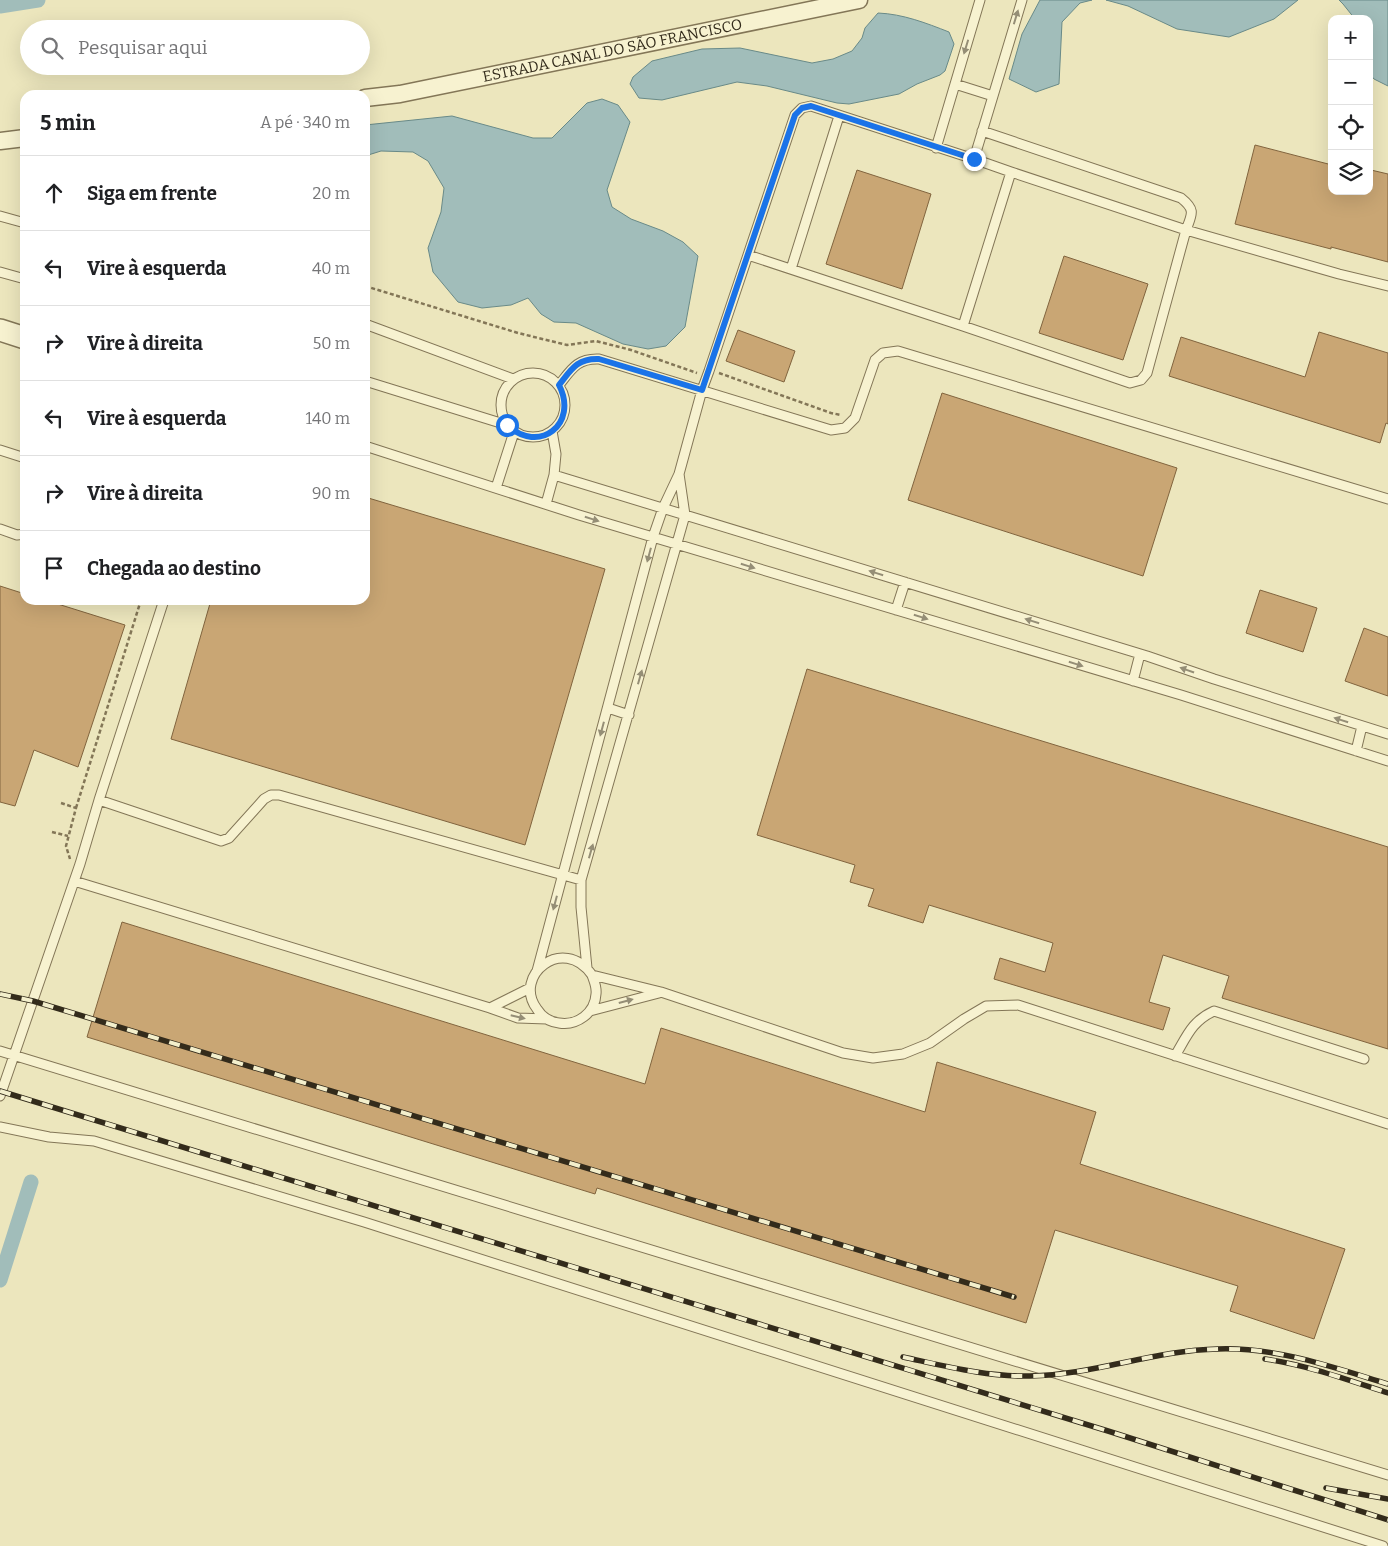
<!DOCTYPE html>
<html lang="pt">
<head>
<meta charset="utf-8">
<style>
  :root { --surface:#fff; --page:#f2f2f2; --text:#202124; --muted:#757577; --line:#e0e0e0 }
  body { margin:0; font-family:Bitter,serif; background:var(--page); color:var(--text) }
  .controls { position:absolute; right:15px; top:15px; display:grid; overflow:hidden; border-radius:10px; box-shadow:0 5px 20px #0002 }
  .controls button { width:45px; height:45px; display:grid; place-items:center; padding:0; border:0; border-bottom:1px solid var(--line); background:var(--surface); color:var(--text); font:25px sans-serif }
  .stop { position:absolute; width:15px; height:15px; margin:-11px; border:4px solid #1a73e8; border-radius:50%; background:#fff }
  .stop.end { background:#1a73e8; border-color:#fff; box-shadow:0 1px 5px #0008 }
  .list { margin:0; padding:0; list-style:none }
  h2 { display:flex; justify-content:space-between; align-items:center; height:65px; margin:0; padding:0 20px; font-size:21px }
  h2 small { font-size:16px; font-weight:400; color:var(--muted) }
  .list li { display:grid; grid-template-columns:32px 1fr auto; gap:15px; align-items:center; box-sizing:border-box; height:75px; padding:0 20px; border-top:1px solid var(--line) }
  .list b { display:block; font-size:19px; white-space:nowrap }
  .list em { font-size:16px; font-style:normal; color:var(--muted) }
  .icon { flex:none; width:28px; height:28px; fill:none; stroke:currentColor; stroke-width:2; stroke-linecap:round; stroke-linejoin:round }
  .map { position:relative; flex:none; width:1388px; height:1546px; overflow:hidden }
  .search { position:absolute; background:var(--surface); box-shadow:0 5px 20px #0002; left:20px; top:20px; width:350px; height:55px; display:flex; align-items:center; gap:12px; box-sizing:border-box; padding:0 18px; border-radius:28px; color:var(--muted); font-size:19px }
  .panel { position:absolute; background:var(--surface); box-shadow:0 5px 20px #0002; left:20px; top:90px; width:350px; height:515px; border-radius:15px }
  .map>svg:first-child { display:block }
  .water { fill:#a1bdba; stroke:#698a88 }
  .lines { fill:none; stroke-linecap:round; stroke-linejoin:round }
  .canal { stroke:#a1bdba; stroke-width:15 }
  .building { fill:#c9a674; stroke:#81643e }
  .service-casing { stroke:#837657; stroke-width:11 }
  .minor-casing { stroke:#837657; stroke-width:19 }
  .tertiary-casing { stroke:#837657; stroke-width:24 }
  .path { stroke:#837657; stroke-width:2.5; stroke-dasharray:4 2.5; stroke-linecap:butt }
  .service { stroke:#f7f2d0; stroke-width:9 }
  .minor { stroke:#f7f2d0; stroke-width:16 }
  .tertiary { stroke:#f7f2d0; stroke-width:21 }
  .rail-casing { stroke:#332b1b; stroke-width:5.5 }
  .rail { stroke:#f3efcc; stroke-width:4; stroke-dasharray:11; stroke-linecap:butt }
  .oneway { fill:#958e76 }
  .route { stroke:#1a73e8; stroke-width:6 }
  .labels { text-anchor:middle; stroke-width:4; stroke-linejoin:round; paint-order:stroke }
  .street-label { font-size:15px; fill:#332b1b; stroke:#f3efcc }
</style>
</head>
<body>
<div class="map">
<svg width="1388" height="1546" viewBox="0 0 1388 1546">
  <rect width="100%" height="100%" fill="#ece6bd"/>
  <!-- water -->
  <path class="water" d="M1040,0H1092L1080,3L1062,22L1059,84L1036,92L1009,79L1022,34Z
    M1106,0H1298L1274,19L1229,37L1177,29L1128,6Z
    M1339,0H1388V86L1374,79L1369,73V19H1355L1343,4Z
    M878,13C903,14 926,23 949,32L954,44L945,71L940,75L917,84L899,94L849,104L837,103L767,86L737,82L662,100L639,98L630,84L633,77L652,61L702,49L740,48L812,63L833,59L852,51L862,38L865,28Z
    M602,99L618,105L630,122L607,190L612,207L631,219L663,231L683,242L698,256L685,327L666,346L648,349L623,344L576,323L554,322L541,314L528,298L511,305L482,308L458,302L433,272L428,248L441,212L444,188L428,161L413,152L381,151L365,156V125L452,116L533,138H552L587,103Z"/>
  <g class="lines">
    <!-- canal -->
    <path class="canal" d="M0,6L38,0
      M0,1280L31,1182"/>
  </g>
  <!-- building -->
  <path class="building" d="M1255,145L1332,165V191H1369V176L1371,170L1388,174V262L1331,247V249L1235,224Z
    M857,170L931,194L902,289L826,264Z
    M1064,256L1148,284L1123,360L1039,333Z
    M738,330L795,351L784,382L726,361Z
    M1319,332L1388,353V424L1386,423L1380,443L1169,376L1181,337L1305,377Z
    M942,393L1177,468L1143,576L908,500Z
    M365,497L605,569L525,845L171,739L211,600H365Z
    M0,586L25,594V600H45L125,625L78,767L34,750L15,806L0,802Z
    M1260,590L1317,608L1303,652L1246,633Z
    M1364,628L1388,637V696L1345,681Z
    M807,669L1388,847V1049L1222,998L1229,976L1163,955L1149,1002L1170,1008L1163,1030L994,979L1000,958L1045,972L1053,943L929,905L923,923L868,906L874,889L850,882L855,865L757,835Z
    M122,922L645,1084L661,1028L925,1112L937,1062L1096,1112L1080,1164L1345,1249L1314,1339L1230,1311L1238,1286L1055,1230L1026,1323L597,1188L595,1194L87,1037Z"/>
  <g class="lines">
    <defs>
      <path id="service" d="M955,84L993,96
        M982,131L1181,198C1196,210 1192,214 1186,230L1339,274L1388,286
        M936,148L980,0
        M974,159L1022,0
        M0,216L25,223
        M791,269L839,116
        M0,272L25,279
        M365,324L513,379
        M963,326L1011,172
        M501 405a32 32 0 1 1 64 0a32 32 0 1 1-64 0Z
        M365,381L507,425
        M559,385C571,370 577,358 599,359L831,430L845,428L855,418L875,360L883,353L898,351L1388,499
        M365,446L579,515L1181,695L1388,761
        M0,450L25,458
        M554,475L1147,656L1214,679L1388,734
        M496,488L514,432
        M546,504L554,475L556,454L552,431
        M0,529L17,535L25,534
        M896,610L905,582
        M1133,681L1140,654
        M608,708L629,715
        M1356,751L1362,726
        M99,800L221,841L229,838L264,799L271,795H279L581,880
        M74,881L490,1008L518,1018L547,1019
        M587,968L581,907V880L685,515L679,474
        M537,971L653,537L663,508L679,474L702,390L709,371L795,115L802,108L811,106L974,159L1011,172L1186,230L1147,373L1141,380L1130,383L963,326L748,255
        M592,975C594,981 597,987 596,994C595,1013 577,1026 559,1023C550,1022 542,1017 537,1009C512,976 563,934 592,975L661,992L843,1053L873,1058L903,1054L930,1043L964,1019L986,1006L1018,1005L1388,1124
        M490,1008L530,988
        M590,1011L659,993
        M0,1051L1388,1475
        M1175,1056C1187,1036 1192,1021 1214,1011L1364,1059
        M0,1096L80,864L99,800L164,600
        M0,1127L49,1137L94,1141L364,1222L1383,1546"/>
      <g id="minor">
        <path id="s1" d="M365,98L400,94L859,0"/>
        <path d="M0,141L25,138"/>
      </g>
      <path id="tertiary" d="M0,330L25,338"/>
    </defs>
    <!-- service casing -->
    <use href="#service" class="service-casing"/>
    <!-- minor casing -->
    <use href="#minor" class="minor-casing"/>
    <!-- tertiary casing -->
    <use href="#tertiary" class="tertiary-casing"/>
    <!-- path -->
    <path class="path" d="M365,286L518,333L567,345L596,341L631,350L697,373
      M719,373L831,413L841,415
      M61,803L76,808L66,846L70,859
      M76,808L141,600
      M52,832L68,836"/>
    <!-- service -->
    <use href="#service" class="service"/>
    <!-- minor -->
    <use href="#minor" class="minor"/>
    <!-- tertiary -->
    <use href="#tertiary" class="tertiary"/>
    <defs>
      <path id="rail" d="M0,994L33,1001L1014,1297
        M0,1091L1108,1431L1388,1520
        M903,1357C945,1366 987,1377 1030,1376C1094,1375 1154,1350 1218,1349C1277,1347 1332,1367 1388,1384
        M1265,1359C1307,1365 1348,1380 1388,1393
        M1326,1488L1388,1499"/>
    </defs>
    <!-- rail casing -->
    <use href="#rail" class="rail-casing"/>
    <!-- rail -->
    <use href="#rail" class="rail"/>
  </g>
  <!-- one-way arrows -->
  <defs><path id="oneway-solid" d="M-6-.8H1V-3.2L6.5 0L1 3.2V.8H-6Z" transform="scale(1.25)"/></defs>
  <g class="oneway">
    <use href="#oneway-solid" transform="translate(1016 17) rotate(-73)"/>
    <use href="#oneway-solid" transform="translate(966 47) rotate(107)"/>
    <use href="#oneway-solid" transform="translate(592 519) rotate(17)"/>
    <use href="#oneway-solid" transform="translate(649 555) rotate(105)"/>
    <use href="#oneway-solid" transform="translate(748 566) rotate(17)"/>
    <use href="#oneway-solid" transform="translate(876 573) rotate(-163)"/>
    <use href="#oneway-solid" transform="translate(921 617) rotate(17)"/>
    <use href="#oneway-solid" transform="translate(1032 621) rotate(-163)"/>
    <use href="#oneway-solid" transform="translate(1076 664) rotate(17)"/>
    <use href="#oneway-solid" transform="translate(1187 670) rotate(-161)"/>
    <use href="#oneway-solid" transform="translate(640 677) rotate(-74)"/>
    <use href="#oneway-solid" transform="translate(1341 720) rotate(-162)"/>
    <use href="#oneway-solid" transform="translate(602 729) rotate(105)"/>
    <use href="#oneway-solid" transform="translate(591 851) rotate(-74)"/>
    <use href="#oneway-solid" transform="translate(555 903) rotate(105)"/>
    <use href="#oneway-solid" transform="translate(626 1001) rotate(-15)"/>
    <use href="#oneway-solid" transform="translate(518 1017) rotate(13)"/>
  </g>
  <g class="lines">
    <!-- route -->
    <path class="route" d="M507,425C539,455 579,424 559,385C571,370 577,358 599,359L702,390L795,115L802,108L811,106L974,159"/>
  </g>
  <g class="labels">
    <!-- street labels -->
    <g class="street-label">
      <text dy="5" stroke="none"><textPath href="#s1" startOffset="252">ESTRADA CANAL DO SÃO FRANCISCO</textPath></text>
    </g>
  </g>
</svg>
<div class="controls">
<button>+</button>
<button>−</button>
<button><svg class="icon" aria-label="locate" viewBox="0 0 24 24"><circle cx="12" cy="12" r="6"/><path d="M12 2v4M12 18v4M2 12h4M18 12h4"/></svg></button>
<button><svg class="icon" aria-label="layers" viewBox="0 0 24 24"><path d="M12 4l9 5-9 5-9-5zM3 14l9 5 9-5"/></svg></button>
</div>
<div class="stop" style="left:507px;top:425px"></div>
<div class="stop end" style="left:974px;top:159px"></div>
<div class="search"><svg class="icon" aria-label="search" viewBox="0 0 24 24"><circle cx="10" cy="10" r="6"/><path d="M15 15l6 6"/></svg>Pesquisar aqui</div>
<section class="panel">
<h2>5 min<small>A pé · 340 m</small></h2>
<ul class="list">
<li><svg class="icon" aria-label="ahead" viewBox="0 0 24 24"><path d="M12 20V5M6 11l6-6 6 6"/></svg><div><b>Siga em frente</b></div><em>20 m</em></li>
<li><svg class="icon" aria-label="left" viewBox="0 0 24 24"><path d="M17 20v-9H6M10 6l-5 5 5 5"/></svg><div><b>Vire à esquerda</b></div><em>40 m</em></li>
<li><svg class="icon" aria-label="right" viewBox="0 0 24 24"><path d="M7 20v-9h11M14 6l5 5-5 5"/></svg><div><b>Vire à direita</b></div><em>50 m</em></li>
<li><svg class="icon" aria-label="left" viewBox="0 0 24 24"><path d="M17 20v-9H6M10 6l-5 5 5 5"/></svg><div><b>Vire à esquerda</b></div><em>140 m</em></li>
<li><svg class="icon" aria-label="right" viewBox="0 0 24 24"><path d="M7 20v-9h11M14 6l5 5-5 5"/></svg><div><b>Vire à direita</b></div><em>90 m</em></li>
<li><svg class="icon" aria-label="arrive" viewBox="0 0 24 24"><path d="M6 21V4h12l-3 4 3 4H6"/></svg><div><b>Chegada ao destino</b></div></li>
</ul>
</section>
</div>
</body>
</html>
